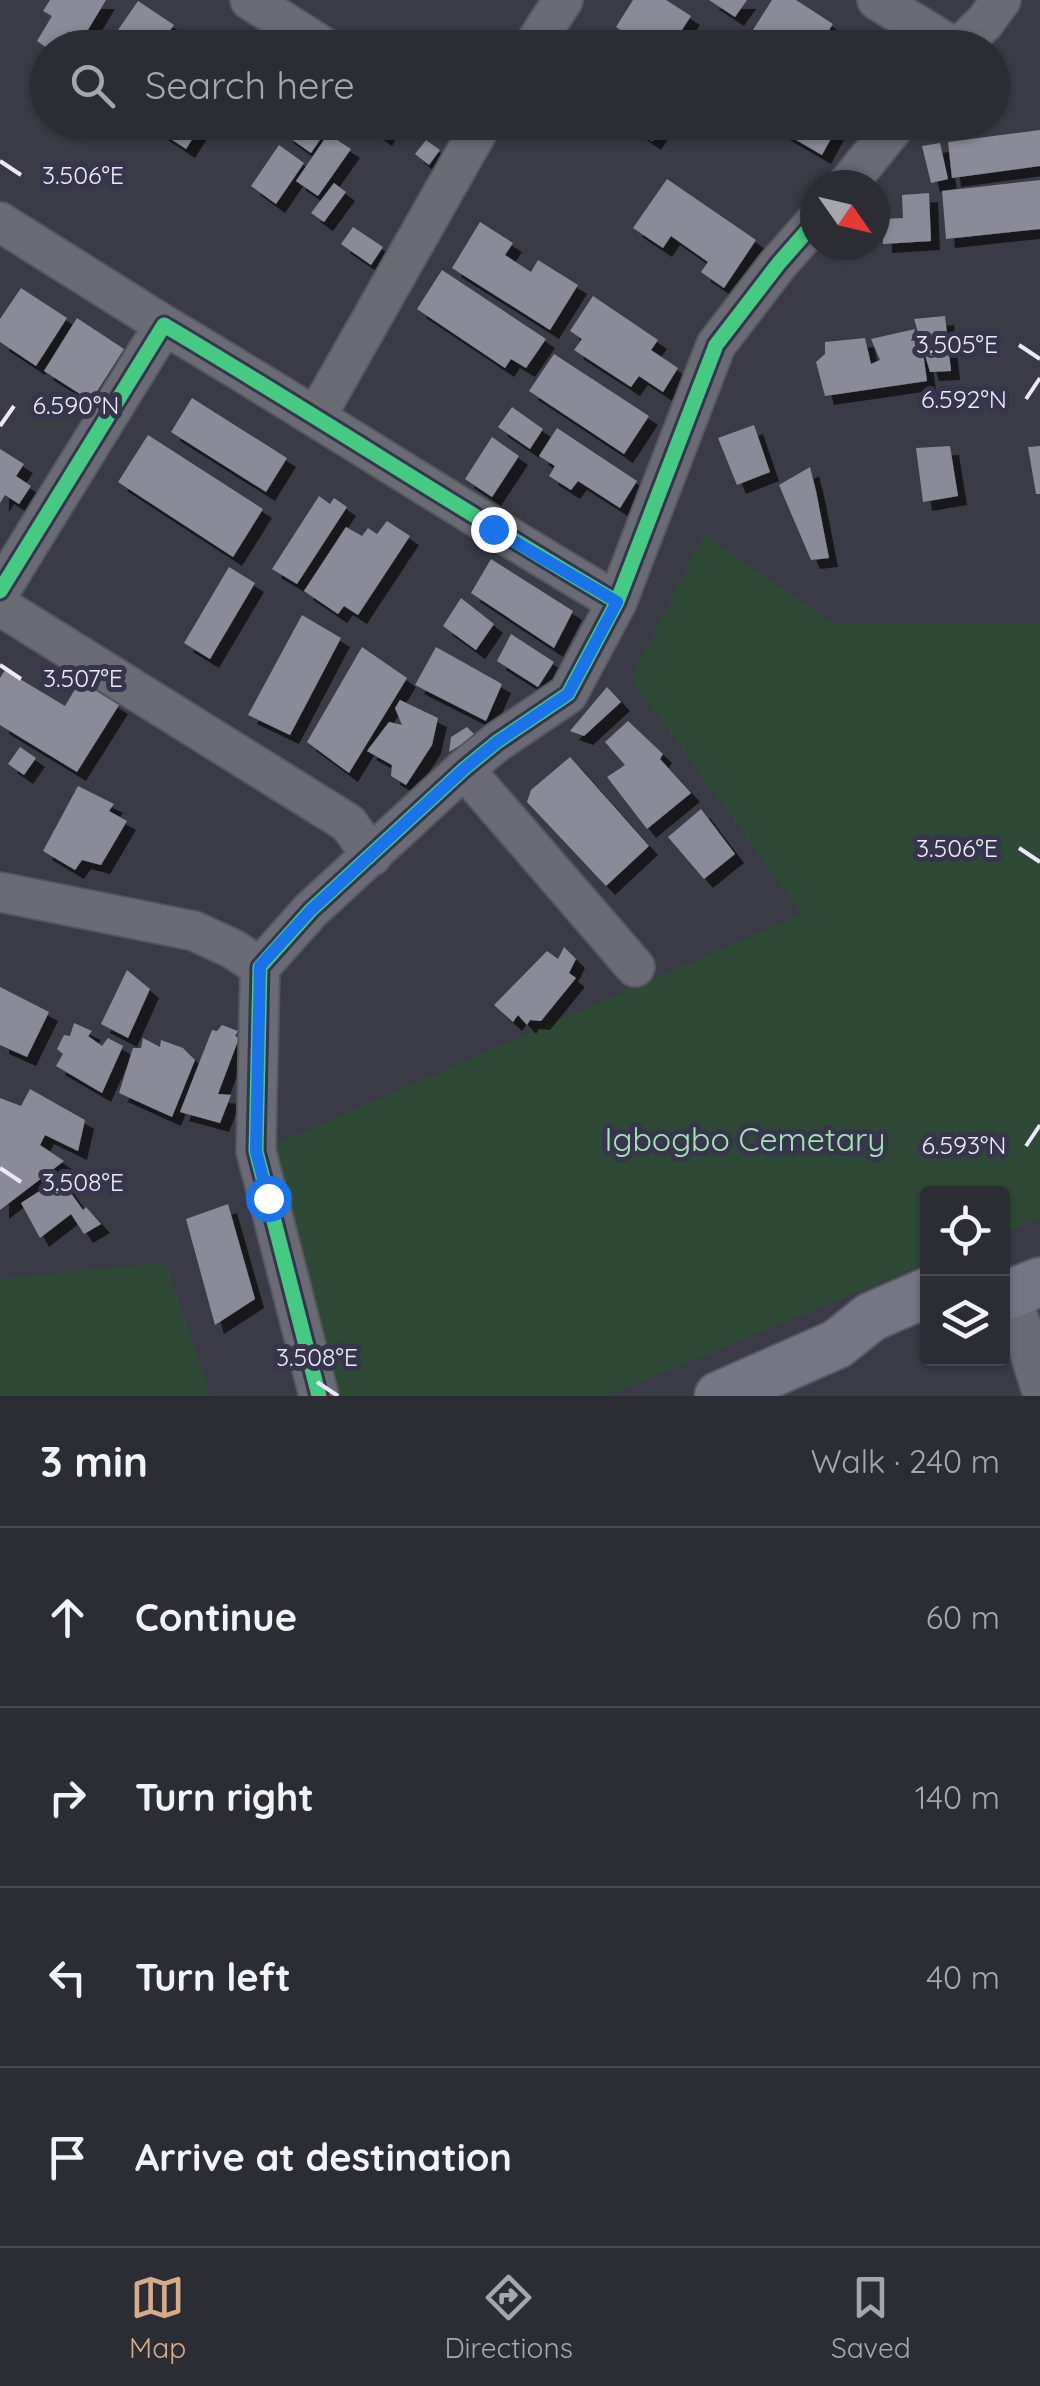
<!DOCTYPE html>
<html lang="en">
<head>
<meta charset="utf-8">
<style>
  :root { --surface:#2c2c35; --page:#34343d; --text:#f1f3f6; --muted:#a6a7ad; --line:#484850; --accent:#d6ab8b }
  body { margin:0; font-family:Quicksand,sans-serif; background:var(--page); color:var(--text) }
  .controls { position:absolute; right:30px; bottom:30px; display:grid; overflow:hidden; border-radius:10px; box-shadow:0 2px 8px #0004 }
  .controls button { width:90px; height:90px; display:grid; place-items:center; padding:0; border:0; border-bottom:2px solid var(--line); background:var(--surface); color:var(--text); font:50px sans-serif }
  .compass { position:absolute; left:800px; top:170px; width:90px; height:90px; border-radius:50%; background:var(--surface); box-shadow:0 2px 8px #0004; rotate:124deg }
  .stop { position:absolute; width:30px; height:30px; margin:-22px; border:8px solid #1a73e8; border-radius:50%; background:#fff }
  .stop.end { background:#1a73e8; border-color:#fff; box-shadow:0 2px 10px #0008 }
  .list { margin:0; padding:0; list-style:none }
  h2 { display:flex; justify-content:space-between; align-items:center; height:130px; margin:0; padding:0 40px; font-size:42px }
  h2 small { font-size:32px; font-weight:400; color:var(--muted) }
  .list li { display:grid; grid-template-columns:65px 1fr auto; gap:30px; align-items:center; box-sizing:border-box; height:180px; padding:0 40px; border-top:2px solid var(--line) }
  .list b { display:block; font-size:38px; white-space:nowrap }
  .list em { font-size:32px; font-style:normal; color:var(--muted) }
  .icon { flex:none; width:55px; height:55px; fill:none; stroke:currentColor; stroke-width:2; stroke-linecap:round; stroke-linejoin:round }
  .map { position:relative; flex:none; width:1040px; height:1396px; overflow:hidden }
  .search { position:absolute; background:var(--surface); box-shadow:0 2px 8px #0004; left:30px; right:30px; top:30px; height:110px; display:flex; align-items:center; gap:25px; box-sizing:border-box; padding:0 35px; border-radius:55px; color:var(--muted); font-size:38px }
  .sheet { height:850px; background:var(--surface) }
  nav { display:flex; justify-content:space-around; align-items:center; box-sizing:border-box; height:140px; border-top:2px solid var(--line); background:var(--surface); font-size:28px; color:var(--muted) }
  nav a { display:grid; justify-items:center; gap:5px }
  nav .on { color:var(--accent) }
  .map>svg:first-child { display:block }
  .green { fill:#2e4a36 }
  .building { fill:#8a8a98; filter:url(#shadow) }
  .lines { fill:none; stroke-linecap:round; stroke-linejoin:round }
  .minor-casing { stroke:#575763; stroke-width:42 }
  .major-casing { stroke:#575763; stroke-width:52 }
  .minor { stroke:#6b6b76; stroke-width:38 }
  .major { stroke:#767586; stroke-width:48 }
  .cycleway-casing { stroke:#36354d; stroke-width:21 }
  .cycleway { stroke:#46c982; stroke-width:15 }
  .route { stroke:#1a73e8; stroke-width:12 }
  .ticks { fill:none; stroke:#eaeafa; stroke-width:4 }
  .labels { text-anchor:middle; stroke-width:10; stroke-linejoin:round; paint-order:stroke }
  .park-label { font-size:32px; fill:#a3e4b0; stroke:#36354d }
  .ticks-label { font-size:25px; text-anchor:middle; fill:#eaeafa; stroke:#36354d; stroke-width:10; stroke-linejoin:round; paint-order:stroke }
</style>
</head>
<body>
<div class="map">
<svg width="1040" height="1396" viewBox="0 0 1040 1396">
  <defs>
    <filter id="shadow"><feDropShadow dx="9" dy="9" stdDeviation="0" flood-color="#0009"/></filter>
  </defs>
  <rect width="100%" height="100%" fill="#3b3b47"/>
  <!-- green -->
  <path class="green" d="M704,534L834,624H1040V1218L1003,1233L1002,1194H928L927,1263L607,1396H333L264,1149L802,914L631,679Z
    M165,1262L211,1396H0V1279Z"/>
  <!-- building -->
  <path class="building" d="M50,0H106L77,48H47L37,41L52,16L43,11Z
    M633,0H666L691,16L670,48H648L616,27Z
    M709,0H747L735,17Z
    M772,0H796L833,24L817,48H772L751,33Z
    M138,1L174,25L158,48H143L118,30Z
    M145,122H203L186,149Z
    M292,122H321L328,128L311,153L284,134Z
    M378,122H392L383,137L373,130Z
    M624,122H665L652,141Z
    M765,122H840L822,155Z
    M1040,130V166L952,178L948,142Z
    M328,134L351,149L318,196L296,181Z
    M426,140L440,150L429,165L415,154Z
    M940,143L948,179L931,183L922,146Z
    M279,145L304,163L276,204L251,186Z
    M667,179L756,240L724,288L701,272L708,262L671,236L663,248L633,228Z
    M1040,180V229L946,239L942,191Z
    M334,183L346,192L324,222L311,213Z
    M929,193L931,241L883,244L882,219L903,218L902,195Z
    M480,222L513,243L505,255L531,272L538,260L578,285L550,330L452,268Z
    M353,227L383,247L371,265L341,244Z
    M442,270L546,339L526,368L511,359L505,368L417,309Z
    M21,288L67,318L36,366L0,342V319Z
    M593,296L658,340L651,350L678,368L663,392L639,376L631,387L574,350L582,339L570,331Z
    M945,316L951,371L930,372L922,345L927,381L825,396L816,362L825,354V342L865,338L871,364L880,360L871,339L915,329L911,341L920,339L914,319Z
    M77,318L124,349L91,401L44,371Z
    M554,354L649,416L624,454L529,391Z
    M192,398L287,458L266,492L171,432Z
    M512,407L543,429L530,449L498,427Z
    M754,425L770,472L737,485L718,438Z
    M557,428L637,481L620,508L578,481L571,490L549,476L555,466L539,456Z
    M148,435L263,509L233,557L118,482Z
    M492,437L519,456L492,497L465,479Z
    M950,446L958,496L923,502L916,448Z
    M1040,446V494H1036L1028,447Z
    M0,449L24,464L16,476L31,486L19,504L5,495L0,503Z
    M810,467L816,491L829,558L811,560L779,485Z
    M319,496L330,504L334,498L347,507L297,584L272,569Z
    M387,521L410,536L358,615L344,606L338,614L304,591L346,527L362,536L368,528L377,534Z
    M491,559L573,611L554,648L471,593Z
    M229,567L255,583L210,659L184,643Z
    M461,598L494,624L476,650L443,626Z
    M302,615L341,638L290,735L248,715Z
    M511,634L554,662L538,687L497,661Z
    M362,647L407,678L349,773L307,742Z
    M436,647L502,684L486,721L415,685Z
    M5,670L65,706L80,681L119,705L77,772L0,725V678Z
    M607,687L621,702L584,736L570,731Z
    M400,700L438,718L432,745L406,785L391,776L392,765L367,751L389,722L402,725L395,708Z
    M628,721L663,754L660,759L691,793L647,829L607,777L625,765L605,742Z
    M467,727L476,736L449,752L451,737Z
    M20,747L36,758L24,775L8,764Z
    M570,757L649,846L606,886L527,802L531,790Z
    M78,786L114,804L109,811L127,821L101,865L82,860L75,870L43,851Z
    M701,809L735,854L704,879L668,837Z
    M564,947L576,959L569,973L576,978L541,1021L530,1020L527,1025L518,1015L513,1022L494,1005L547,951L558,959Z
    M127,970L150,989L128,1038L101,1024Z
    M0,987L49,1012L27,1057L0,1045Z
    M74,1023L92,1031L88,1036L102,1046L108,1038L123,1046L102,1093L56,1066L63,1054L57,1049L64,1035L70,1036Z
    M222,1025L238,1031L235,1036L239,1038L218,1094L231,1095L220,1123L180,1112L212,1030L217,1031Z
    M143,1038L160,1047L161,1040L183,1048L195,1060L172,1117L119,1093L133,1048H141Z
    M30,1089L85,1120L78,1151L45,1135L40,1145L64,1161L0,1210V1098L21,1106Z
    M60,1178L83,1210L86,1207L101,1224L84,1234L71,1214L40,1238L21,1203Z
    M228,1204L255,1299L215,1325L186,1219Z"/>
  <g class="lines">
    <defs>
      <path id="minor" d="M250,0L325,48
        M877,0L955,48
        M532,48L563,0
        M958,48L985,22L1001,0
        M847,185L898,122
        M0,222L164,325
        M317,415L483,122
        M0,591L164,325C316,415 464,512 617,602
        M0,606L348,823L372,856
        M464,769L635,967
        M0,892L194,931L233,949L260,967
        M1011,1293L1040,1386
        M319,1396L256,1151L260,967L311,910L464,769L497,742L568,694L617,602L716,345L779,263L815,222"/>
      <path id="major" d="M1002,1297L1040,1282
        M719,1396L837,1344L871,1317L928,1292"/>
    </defs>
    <!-- minor casing -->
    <use href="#minor" class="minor-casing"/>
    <!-- major casing -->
    <use href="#major" class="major-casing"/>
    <!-- minor -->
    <use href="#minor" class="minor"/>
    <!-- major -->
    <use href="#major" class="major"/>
    <defs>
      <path id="cycleway" d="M0,591L164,325C316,415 464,512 617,602
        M319,1396L256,1151L260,967L311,910L464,769L497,742L568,694L617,602L716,345L779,263L815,222"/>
    </defs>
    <!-- cycleway casing -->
    <use href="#cycleway" class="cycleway-casing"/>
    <!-- cycleway -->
    <use href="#cycleway" class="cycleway"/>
  </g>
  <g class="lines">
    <!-- route -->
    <path class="route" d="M268,1198L256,1151L260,966L311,910L464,769L497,742L568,694L617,602L493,529"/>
  </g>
  <!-- ticks -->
  <path class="ticks" d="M0,161L21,175M1019,345L1040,359M1026,399L1040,378M0,426L14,406M0,665L21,679M1019,848L1040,862M1026,1146L1040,1125M0,1168L21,1182M317,1382L338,1396"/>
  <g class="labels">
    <!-- park labels -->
    <g class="park-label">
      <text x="745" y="1151">Igbogbo Cemetary</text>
    </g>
  </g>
  <g class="ticks-label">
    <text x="83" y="184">3.506°E</text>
    <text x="957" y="353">3.505°E</text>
    <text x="964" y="408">6.592°N</text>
    <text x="76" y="414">6.590°N</text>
    <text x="83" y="687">3.507°E</text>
    <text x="957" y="857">3.506°E</text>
    <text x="964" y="1154">6.593°N</text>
    <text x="83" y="1191">3.508°E</text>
    <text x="317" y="1366">3.508°E</text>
  </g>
</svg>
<div class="controls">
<button><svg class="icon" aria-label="locate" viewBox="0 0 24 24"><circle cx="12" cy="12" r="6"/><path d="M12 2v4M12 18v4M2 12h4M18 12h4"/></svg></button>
<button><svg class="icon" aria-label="layers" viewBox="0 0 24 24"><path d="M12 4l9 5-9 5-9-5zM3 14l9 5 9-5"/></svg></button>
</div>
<svg class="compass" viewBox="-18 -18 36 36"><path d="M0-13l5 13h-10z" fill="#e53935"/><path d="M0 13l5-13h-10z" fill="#a6a7ad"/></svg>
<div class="stop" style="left:268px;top:1198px"></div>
<div class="stop end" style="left:493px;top:529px"></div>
<div class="search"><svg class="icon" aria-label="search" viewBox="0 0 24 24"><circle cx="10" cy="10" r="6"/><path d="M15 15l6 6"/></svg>Search here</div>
</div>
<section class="sheet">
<h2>3 min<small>Walk · 240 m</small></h2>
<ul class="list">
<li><svg class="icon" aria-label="ahead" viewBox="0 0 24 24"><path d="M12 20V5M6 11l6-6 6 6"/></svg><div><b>Continue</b></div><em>60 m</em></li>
<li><svg class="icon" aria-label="right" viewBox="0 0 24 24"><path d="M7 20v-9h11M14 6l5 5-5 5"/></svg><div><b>Turn right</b></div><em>140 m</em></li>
<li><svg class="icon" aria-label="left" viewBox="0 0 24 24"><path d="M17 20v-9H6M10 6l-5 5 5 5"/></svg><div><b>Turn left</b></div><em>40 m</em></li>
<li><svg class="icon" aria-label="arrive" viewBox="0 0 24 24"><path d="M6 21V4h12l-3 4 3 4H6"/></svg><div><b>Arrive at destination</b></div></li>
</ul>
</section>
<nav>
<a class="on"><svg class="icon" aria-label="map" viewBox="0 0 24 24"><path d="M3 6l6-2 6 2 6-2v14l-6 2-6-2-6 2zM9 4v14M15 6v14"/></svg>Map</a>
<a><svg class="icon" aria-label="directions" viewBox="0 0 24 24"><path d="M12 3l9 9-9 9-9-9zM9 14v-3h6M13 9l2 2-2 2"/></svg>Directions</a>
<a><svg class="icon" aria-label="saved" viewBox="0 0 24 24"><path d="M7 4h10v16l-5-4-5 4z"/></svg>Saved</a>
</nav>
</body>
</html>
